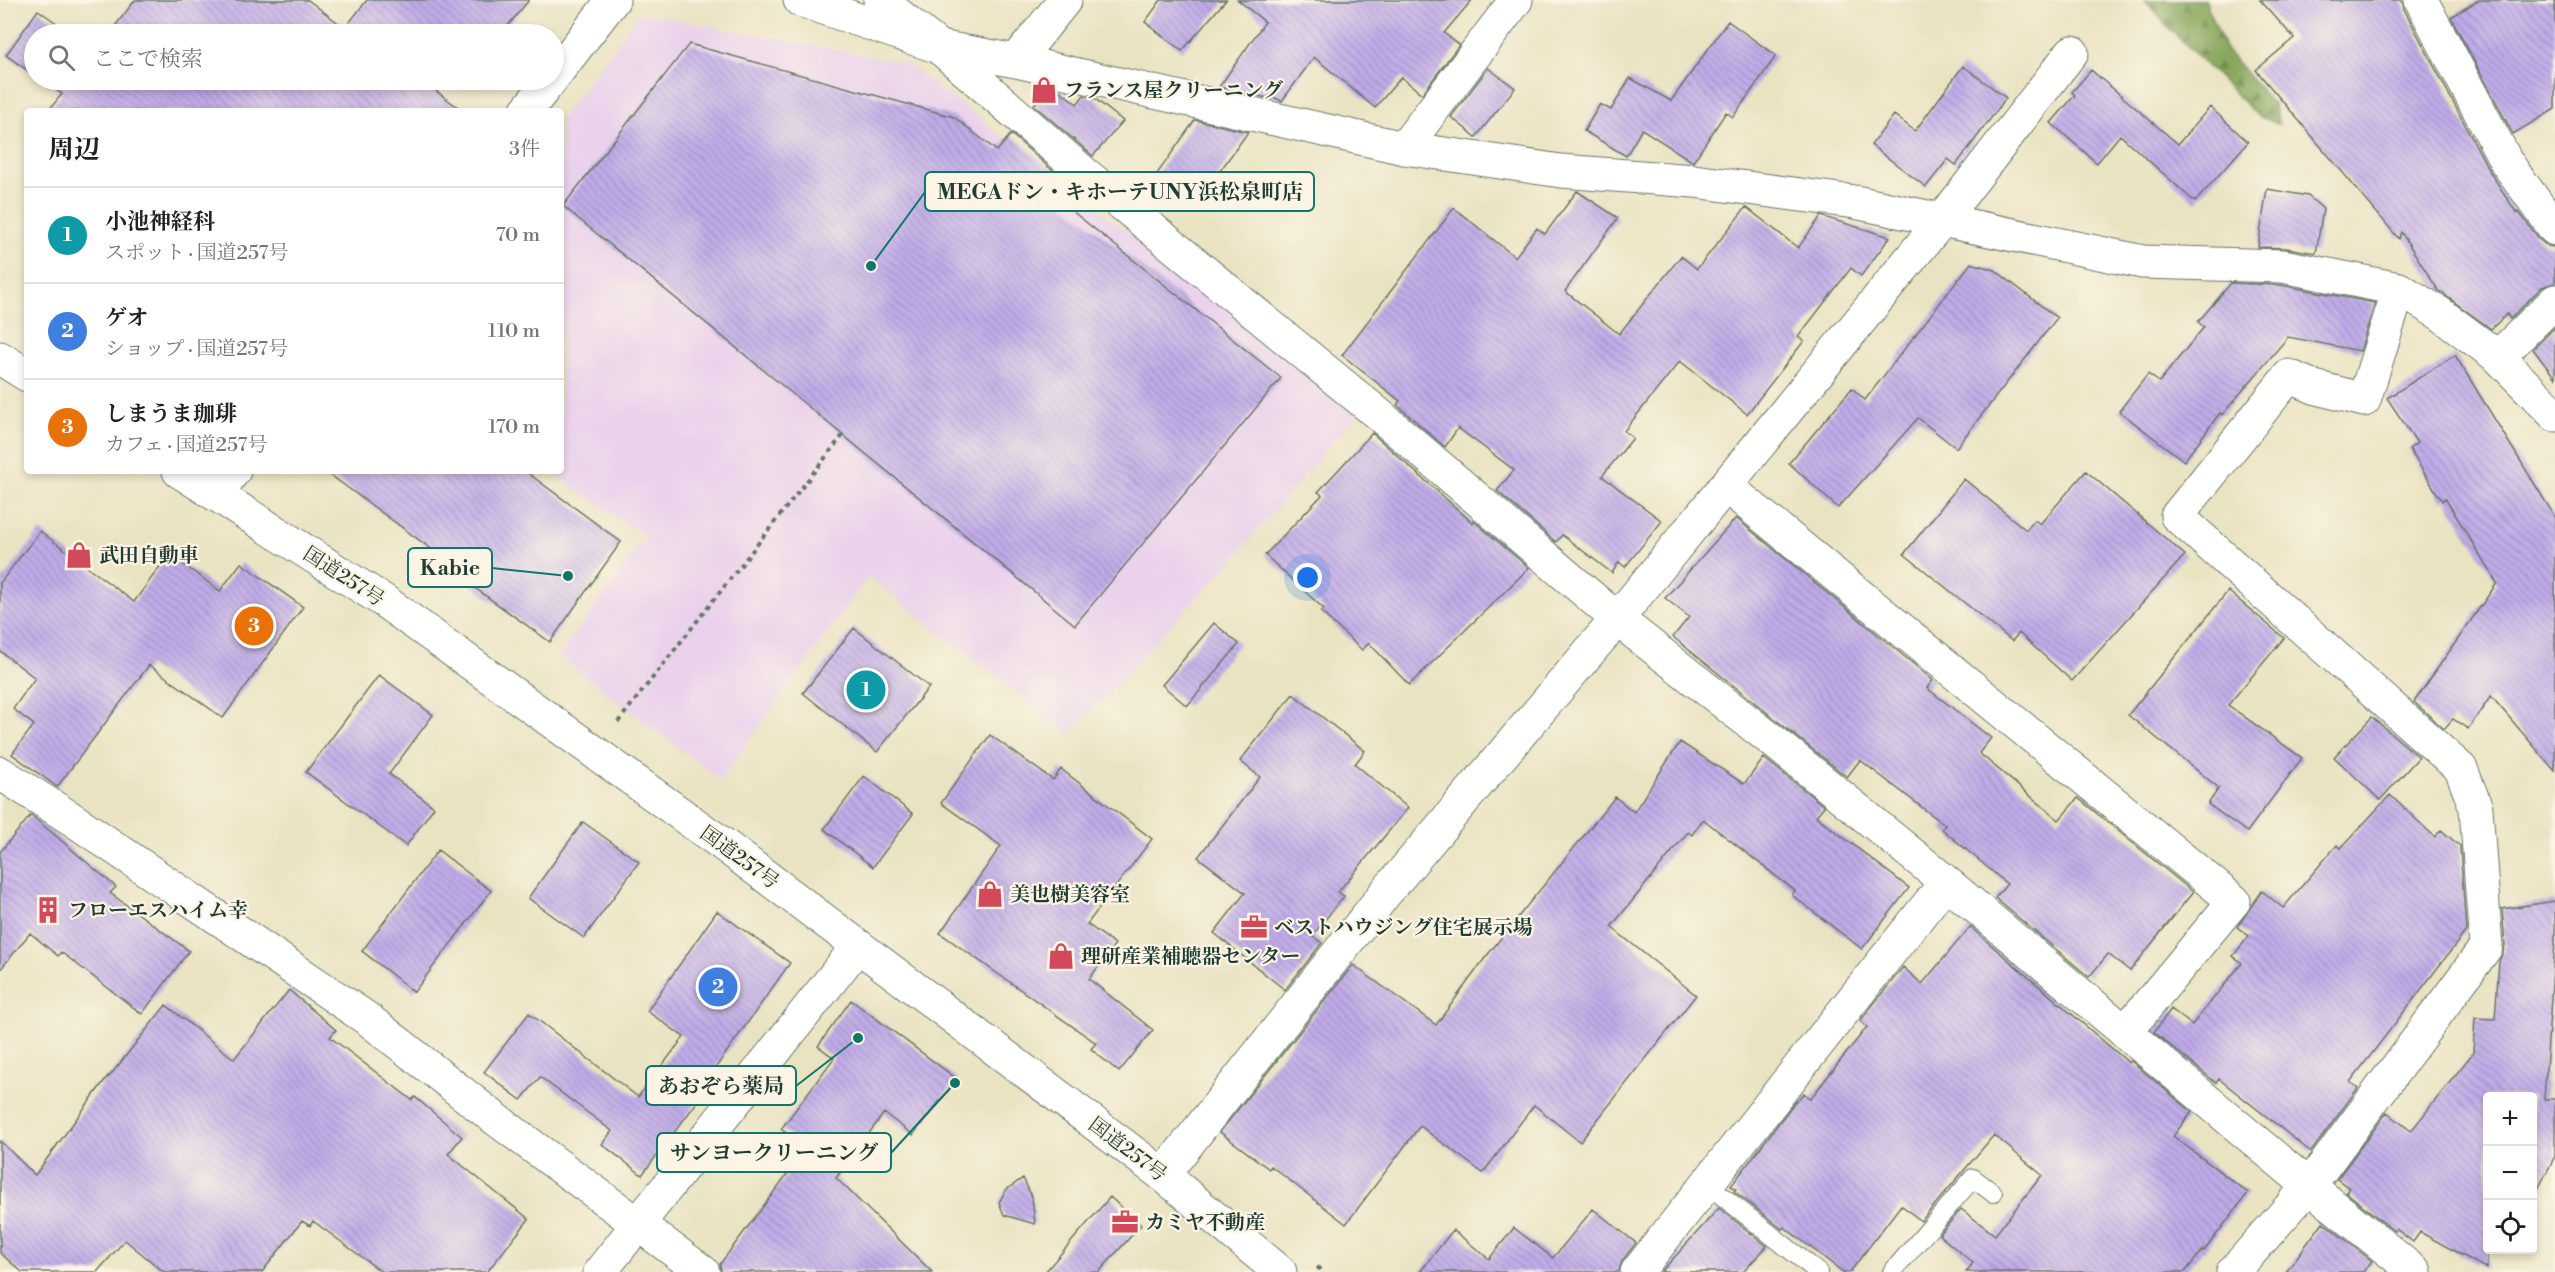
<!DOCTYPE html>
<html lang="ja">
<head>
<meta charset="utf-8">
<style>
  :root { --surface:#fff; --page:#f6f6f6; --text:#222; --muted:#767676; --line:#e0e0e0; --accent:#7c3aed }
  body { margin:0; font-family:"Libre Bodoni","Noto Serif JP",serif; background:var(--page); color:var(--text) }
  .controls { position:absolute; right:18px; bottom:18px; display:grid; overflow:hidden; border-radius:6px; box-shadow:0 3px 9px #0003 }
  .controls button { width:54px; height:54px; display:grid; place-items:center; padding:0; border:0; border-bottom:2px solid var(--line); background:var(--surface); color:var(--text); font:30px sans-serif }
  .you { position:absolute; left:1308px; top:578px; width:21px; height:21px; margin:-15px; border:4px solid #fff; border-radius:50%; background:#1a73e8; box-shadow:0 0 0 9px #1a73e833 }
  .badge { display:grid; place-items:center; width:39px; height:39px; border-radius:50%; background:var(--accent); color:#fff; font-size:20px; font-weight:700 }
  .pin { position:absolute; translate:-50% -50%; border:3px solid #fff; box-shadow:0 2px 6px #0006 }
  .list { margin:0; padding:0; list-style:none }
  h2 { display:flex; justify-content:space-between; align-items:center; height:78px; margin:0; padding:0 24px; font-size:26px }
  h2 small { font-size:20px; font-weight:400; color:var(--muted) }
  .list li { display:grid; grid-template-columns:39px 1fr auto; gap:18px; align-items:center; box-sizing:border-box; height:96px; padding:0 24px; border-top:2px solid var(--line) }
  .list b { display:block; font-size:22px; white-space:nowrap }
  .list p { margin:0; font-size:20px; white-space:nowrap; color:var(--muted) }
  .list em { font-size:20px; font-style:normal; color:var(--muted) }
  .icon { flex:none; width:33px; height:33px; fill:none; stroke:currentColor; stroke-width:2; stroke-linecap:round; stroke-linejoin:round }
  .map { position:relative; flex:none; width:2555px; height:1272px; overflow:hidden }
  .search { position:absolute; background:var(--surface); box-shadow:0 3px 9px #0003; left:24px; top:24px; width:540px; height:66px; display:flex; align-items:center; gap:15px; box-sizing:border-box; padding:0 21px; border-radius:33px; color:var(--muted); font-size:22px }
  .panel { position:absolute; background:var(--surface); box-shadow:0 3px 9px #0003; left:24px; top:108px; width:540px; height:366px; border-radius:6px }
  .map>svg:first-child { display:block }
  .built { fill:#ead1ec }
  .forest { fill:url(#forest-firs); stroke:#537248; stroke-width:1.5 }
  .building { fill:url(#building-back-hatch) }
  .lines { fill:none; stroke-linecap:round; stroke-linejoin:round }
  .lane-casing { stroke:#676; stroke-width:20 }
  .street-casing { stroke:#676; stroke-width:35 }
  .secondary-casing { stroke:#676; stroke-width:35 }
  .highway-casing { stroke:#676; stroke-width:35 }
  .path { stroke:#676; stroke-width:4; stroke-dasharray:4.5 4.5; stroke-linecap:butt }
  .lane { stroke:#fff; stroke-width:18 }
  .street { stroke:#fff; stroke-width:33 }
  .secondary { stroke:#fff; stroke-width:33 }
  .highway { stroke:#fff; stroke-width:33 }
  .labels { text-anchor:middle; stroke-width:4.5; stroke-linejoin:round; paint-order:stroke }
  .poi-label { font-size:20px; font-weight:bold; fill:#1f3d34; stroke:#fcf5e5; text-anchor:start }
  .street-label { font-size:20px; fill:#1f3d34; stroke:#fcf5e5 }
  .leader { fill:none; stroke:#0f766e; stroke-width:2 }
  .callout-dot { fill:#0f766e; stroke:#fcf5e5; stroke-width:2 }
  .callout { fill:#fcf5e5; stroke:#0f766e; stroke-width:2 }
  .callout-label { font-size:21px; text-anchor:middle; font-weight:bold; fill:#1f3d34 }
</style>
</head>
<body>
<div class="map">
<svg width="2555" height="1272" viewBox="0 0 2555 1272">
  <defs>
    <pattern id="forest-firs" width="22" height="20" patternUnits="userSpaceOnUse" patternTransform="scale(1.5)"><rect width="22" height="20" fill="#87a75c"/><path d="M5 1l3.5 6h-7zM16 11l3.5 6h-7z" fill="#6e894d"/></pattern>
    <pattern id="building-back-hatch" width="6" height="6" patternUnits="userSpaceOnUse" patternTransform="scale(1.5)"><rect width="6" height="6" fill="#c1ace9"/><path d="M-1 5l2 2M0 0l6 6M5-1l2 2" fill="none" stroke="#9c8dbe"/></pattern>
  </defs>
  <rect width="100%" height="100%" fill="#fcf5e5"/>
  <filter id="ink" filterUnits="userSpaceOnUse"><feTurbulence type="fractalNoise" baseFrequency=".0167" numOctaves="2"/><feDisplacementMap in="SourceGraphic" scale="12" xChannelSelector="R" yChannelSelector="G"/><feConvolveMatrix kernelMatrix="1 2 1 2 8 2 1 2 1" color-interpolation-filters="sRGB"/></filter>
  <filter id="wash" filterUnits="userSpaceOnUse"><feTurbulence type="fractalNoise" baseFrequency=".008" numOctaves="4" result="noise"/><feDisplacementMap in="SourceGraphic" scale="24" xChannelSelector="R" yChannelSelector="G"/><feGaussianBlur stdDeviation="1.35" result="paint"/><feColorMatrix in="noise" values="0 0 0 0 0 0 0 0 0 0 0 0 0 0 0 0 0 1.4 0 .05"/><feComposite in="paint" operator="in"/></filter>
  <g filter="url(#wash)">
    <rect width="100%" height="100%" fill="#eae3c2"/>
    <!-- built -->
    <path class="built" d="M640,13L906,63L1361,409L1228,565L1069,734L868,576L720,780L559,656L646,537L549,471H561V118Z"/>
    <!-- forest -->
    <path class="forest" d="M2145,0H2205L2225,48L2274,106L2279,124L2258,116L2168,27Z"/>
    <g id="blocks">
      <!-- building -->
      <path class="building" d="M135,0H308L345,28L367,0H529L501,34H109Z
        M1161,0H1226L1182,51L1145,22Z
        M1238,0H1472L1444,33L1459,45L1422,94L1401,77L1375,108L1314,57L1282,101L1273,97L1272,99L1219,87L1265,22Z
        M2260,0H2402L2404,9L2490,172L2516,212L2518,211L2540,240L2547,246L2555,247V283L2542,287L2510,319L2507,314L2491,329L2438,290L2401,232L2399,239L2256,70L2294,38Z
        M2479,0H2555V109L2513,134L2451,17Z
        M38,10L72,34H34V75L6,55Z
        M1728,21L1776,56L1733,117L1726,112L1693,162L1642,129L1626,156L1584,131L1600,104L1611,110L1630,78L1671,101Z
        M689,44L954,117L997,151L1011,134L1069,185L1057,199L1281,378L1075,625L563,206Z
        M1963,66L2006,98L1956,165L1948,159L1926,187L1871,145L1894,115L1915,131Z
        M1488,68L1515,88L1476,137L1451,117Z
        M2091,70L2178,144L2210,107L2248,142L2195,202L2120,135L2097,163L2051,123L2075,95L2072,92Z
        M41,80H421L463,111H48L62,94Z
        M1048,87L1059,90L1077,104L1084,95L1094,98L1123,121L1093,156L1034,105Z
        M1195,120L1248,132L1192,210L1152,181Z
        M2267,189L2308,196L2323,209L2316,253L2286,248L2258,247Z
        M1577,191L1618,218L1565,291L1619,334L1681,256L1697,269L1746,207L1798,248L1821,216L1890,237L1861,276L1851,268L1798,337L1804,341L1747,414L1680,361L1624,431L1633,438L1602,476L1662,521L1625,567L1619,562L1612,573L1562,535L1556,542L1497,491L1514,470L1458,428L1445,447L1397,405L1400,401L1342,355L1454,208L1515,257L1537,228L1545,234Z
        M1971,263L1995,270L2057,318L1956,448L1918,418L1838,508L1789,463L1852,388L1865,400Z
        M2231,283L2281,285L2375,303L2360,351L2288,337L2222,415L2220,413L2184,461L2119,411L2148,374L2159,382L2204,327L2198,322Z
        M2555,327V378L2533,349Z
        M2455,355L2555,517V771L2491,696L2468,729L2453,719L2444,729L2414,702L2497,583L2445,498L2442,501L2409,449L2417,443L2387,398Z
        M1372,433L1473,523L1474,521L1529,568L1409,685L1369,643L1362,650L1321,612L1324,609L1265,555L1322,495L1318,492Z
        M325,471H525L621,542L550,642L461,578L464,573Z
        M2086,471L2185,555L2072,681L2019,633L2012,641L1904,554L1964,479L2026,530L2035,520L2040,524Z
        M1736,518L1933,680L1927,688L1991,738L1979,753L2059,820L2078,798L2193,892L2130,971L2108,954L2089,977L1995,898L2007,884L1942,829L1945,825L1860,760L1847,777L1673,637L1689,617L1665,598Z
        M40,531L134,602L169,554L220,591L241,563L303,607L223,718L149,665L57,787L12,754L34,725L13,709L35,678L0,651V583Z
        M2228,591L2284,638L2228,705L2302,758L2247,832L2208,804L2219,788L2128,715Z
        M1214,623L1239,644L1187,706L1162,685Z
        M854,628L929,687L877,752L803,693Z
        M379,675L433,715L389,774L434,807L406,846L306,772Z
        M1293,694L1365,751L1355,764L1408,808L1338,892L1344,896L1312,936L1322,943L1285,990L1214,933L1245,893L1198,857L1260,777L1240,761Z
        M2372,717L2419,757L2380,800L2334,757Z
        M990,735L1053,780L1061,769L1152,839L1087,924L1115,944L1089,979L1153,1030L1119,1072L1091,1049L1096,1043L940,933L1001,846L941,803Z
        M1680,742L1744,784L1764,758L1824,806L1816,816L1909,888L1862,949L1792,895L1795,891L1703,819L1692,835L1688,832L1611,927L1696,995L1580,1142L1534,1105L1483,1173L1420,1126L1346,1224L1271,1166L1269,1169L1220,1132L1353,965L1436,1025L1485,958L1615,797L1634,812Z
        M864,776L913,814L873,867L824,829Z
        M2390,795L2435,837L2441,830L2460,846L2466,931L2350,1082L2358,1088L2311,1152L2219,1079L2216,1083L2154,1032L2171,1009L2192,1025L2242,963L2233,956L2249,936L2237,927L2262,891L2283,908L2337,845L2341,848Z
        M31,815L116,887L110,893L189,951L142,1014L61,952L58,956L30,933L0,970V852Z
        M583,822L639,862L584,938L528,898Z
        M438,850L491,891L414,992L362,951Z
        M2555,901V941L2544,1099H2555V1156L2537,1191L2532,1189V1096H2487V1269L2420,1232L2413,1242L2396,1229L2394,1231L2346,1192L2349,1188L2337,1179L2387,1112L2411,1131L2473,1053L2475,1018L2495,1019L2499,962L2505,946L2502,909Z
        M717,911L790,963L694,1098L698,1101L642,1175L602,1144L612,1131L540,1077L521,1100L484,1072L529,1013L638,1097L684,1037L647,1011Z
        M1970,927L2129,1063L2131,1061L2192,1112L2173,1136L2248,1193L2204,1251L2203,1250L2185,1272H1966L1973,1263L1939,1235L1961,1209L1995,1235L2042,1175L1994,1135L1921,1221L1901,1205L1850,1272H1843L1784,1227L1782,1229L1734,1191L1736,1189L1731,1186L1791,1107L1804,1093L1810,1099L1867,1027L1860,1021L1903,967L1922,984Z
        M289,990L336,1030L330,1037L412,1100L415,1097L462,1137L448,1154L529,1219L487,1272H382L313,1221L310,1226L302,1221L262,1272H164L125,1240L97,1272H22L0,1253V1141L35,1175L108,1076L109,1077L166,1005L234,1059Z
        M851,1000L957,1079L913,1135L884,1113L836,1178L932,1272H721L720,1264L807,1148L781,1129L834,1058L818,1046Z
        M1023,1178L1032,1197L1035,1224L1004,1215L999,1202L1006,1190Z
        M1110,1197L1141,1225L1099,1272H1045Z
        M1719,1208L1767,1246L1743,1272H1661Z
        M1593,1209L1636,1243L1622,1261L1619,1272H1420L1453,1230L1489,1259L1514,1228L1553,1258Z
        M2323,1222L2372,1261L2363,1272H2286Z"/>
    </g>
  </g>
  <g filter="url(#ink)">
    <use href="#blocks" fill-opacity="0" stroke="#676" stroke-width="1.5"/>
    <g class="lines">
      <defs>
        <path id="lane" d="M1707,1184L1818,1272
          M1892,1272L1973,1178L1993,1193"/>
        <path id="street" d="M800,0L939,47L1016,61L1404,148L1561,171L1694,181L1855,202L2143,262L2283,266L2399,289L2439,313L2498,357L2555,415
          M880,0L939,47L1084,173L1377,413L1617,619L1778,745L1946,882L2309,1186L2415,1272
          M2421,0L2507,163L2555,229
          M1016,61L1065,0
          M554,76L613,0
          M526,111L551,80
          M1404,148L1516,0
          M2498,357L2555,301
          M1726,486L2234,901L2126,1031
          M215,494L234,471
          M1163,1175L1387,891L1617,619L1942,220L2072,52
          M600,1272L858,946
          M1637,1272L1946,882
          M2233,1272L2309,1186L2486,947L2476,808L2461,769L2177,516L2289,376L2314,387L2364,400L2399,289"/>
        <path id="secondary" d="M0,773L75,821L369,1020L493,1117L703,1272"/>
        <path id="highway" d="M0,358L27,375
          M179,471L384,601L728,848L1163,1175L1280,1272"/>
      </defs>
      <!-- lane casing -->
      <use href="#lane" class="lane-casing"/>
      <!-- street casing -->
      <use href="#street" class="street-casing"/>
      <!-- secondary casing -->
      <use href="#secondary" class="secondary-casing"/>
      <!-- highway casing -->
      <use href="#highway" class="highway-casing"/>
      <!-- path -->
      <path class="path" d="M618,722L843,435
        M1317,1267L1324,1272"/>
      <!-- lane -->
      <use href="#lane" class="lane"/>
      <!-- street -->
      <use href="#street" class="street"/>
      <!-- secondary -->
      <use href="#secondary" class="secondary"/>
      <!-- highway -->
      <use href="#highway" class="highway"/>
    </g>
  </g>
  <!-- icons -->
  <defs>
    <symbol id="shop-bare" viewBox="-9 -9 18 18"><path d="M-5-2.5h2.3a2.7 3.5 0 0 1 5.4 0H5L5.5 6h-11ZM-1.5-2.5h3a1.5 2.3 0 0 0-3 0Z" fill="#d1495b" stroke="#fcf5e5" stroke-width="2.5" paint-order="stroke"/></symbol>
    <symbol id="building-bare" viewBox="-9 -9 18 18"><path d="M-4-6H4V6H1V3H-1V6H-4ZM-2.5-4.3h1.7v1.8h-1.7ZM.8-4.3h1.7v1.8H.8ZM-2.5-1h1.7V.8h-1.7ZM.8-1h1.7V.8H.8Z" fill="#d1495b" stroke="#fcf5e5" stroke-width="2.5" paint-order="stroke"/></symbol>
    <symbol id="office-bare" viewBox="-9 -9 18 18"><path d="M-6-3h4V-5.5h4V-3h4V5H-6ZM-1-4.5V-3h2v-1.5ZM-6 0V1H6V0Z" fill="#d1495b" stroke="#fcf5e5" stroke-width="2.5" paint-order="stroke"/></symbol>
  </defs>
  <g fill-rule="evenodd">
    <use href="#shop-bare" x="1025" y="71" width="38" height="38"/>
    <use href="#shop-bare" x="60" y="536" width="38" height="38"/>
    <use href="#shop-bare" x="971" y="875" width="38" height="38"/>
    <use href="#building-bare" x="29" y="891" width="38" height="38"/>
    <use href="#office-bare" x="1235" y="908" width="38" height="38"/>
    <use href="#shop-bare" x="1042" y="937" width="38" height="38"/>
    <use href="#office-bare" x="1106" y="1203" width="38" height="38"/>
  </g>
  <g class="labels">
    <!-- poi labels -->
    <g class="poi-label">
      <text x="1064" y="97">フランス屋クリーニング</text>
      <text x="99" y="562">武田自動車</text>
      <text x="1010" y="901">美也樹美容室</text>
      <text x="68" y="917">フローエスハイム幸</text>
      <text x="1274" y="934">ベストハウジング住宅展示場</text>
      <text x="1081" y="963">理研産業補聴器センター</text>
      <text x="1145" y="1229">カミヤ不動産</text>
    </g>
    <!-- street labels -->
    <g class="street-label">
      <text transform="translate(344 576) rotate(33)" y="7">国道257号</text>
      <text transform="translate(740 857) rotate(36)" y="7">国道257号</text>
      <text transform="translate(1128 1149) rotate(37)" y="7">国道257号</text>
    </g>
  </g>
  <!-- callouts -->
  <path class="leader" d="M871 266L925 192M568 576L492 568M858 1038L796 1086M955 1083L891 1153"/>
  <g class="callout-dot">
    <circle cx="871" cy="266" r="6"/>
    <circle cx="568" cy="576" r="6"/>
    <circle cx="858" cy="1038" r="6"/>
    <circle cx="955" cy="1083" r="6"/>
  </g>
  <g class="callout">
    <rect x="925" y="172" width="389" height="39" rx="6"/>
    <rect x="408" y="548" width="84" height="39" rx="6"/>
    <rect x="646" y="1066" width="150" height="39" rx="6"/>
    <rect x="657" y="1133" width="234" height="39" rx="6"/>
  </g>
  <g class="callout-label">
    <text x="1120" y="199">MEGAドン・キホーテUNY浜松泉町店</text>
    <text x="450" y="575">Kabie</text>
    <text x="721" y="1093">あおぞら薬局</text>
    <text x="774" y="1160">サンヨークリーニング</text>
  </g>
</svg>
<div class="controls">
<button>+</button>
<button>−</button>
<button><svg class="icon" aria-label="locate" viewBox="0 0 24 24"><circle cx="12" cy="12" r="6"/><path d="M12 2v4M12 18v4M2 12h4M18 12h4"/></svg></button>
</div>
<div class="you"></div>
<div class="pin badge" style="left:866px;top:690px;background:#0f9aa8">1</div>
<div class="pin badge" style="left:718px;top:987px;background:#3f7fe0">2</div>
<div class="pin badge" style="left:254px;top:626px;background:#e8710a">3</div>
<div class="search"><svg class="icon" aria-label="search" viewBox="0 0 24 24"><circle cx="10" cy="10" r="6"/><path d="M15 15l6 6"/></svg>ここで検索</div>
<section class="panel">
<h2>周辺<small>3件</small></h2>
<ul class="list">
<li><span class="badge" style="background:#0f9aa8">1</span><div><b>小池神経科</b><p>スポット · 国道257号</p></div><em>70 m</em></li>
<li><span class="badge" style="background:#3f7fe0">2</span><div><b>ゲオ</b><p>ショップ · 国道257号</p></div><em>110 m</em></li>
<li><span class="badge" style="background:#e8710a">3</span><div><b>しまうま珈琲</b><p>カフェ · 国道257号</p></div><em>170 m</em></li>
</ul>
</section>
</div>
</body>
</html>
